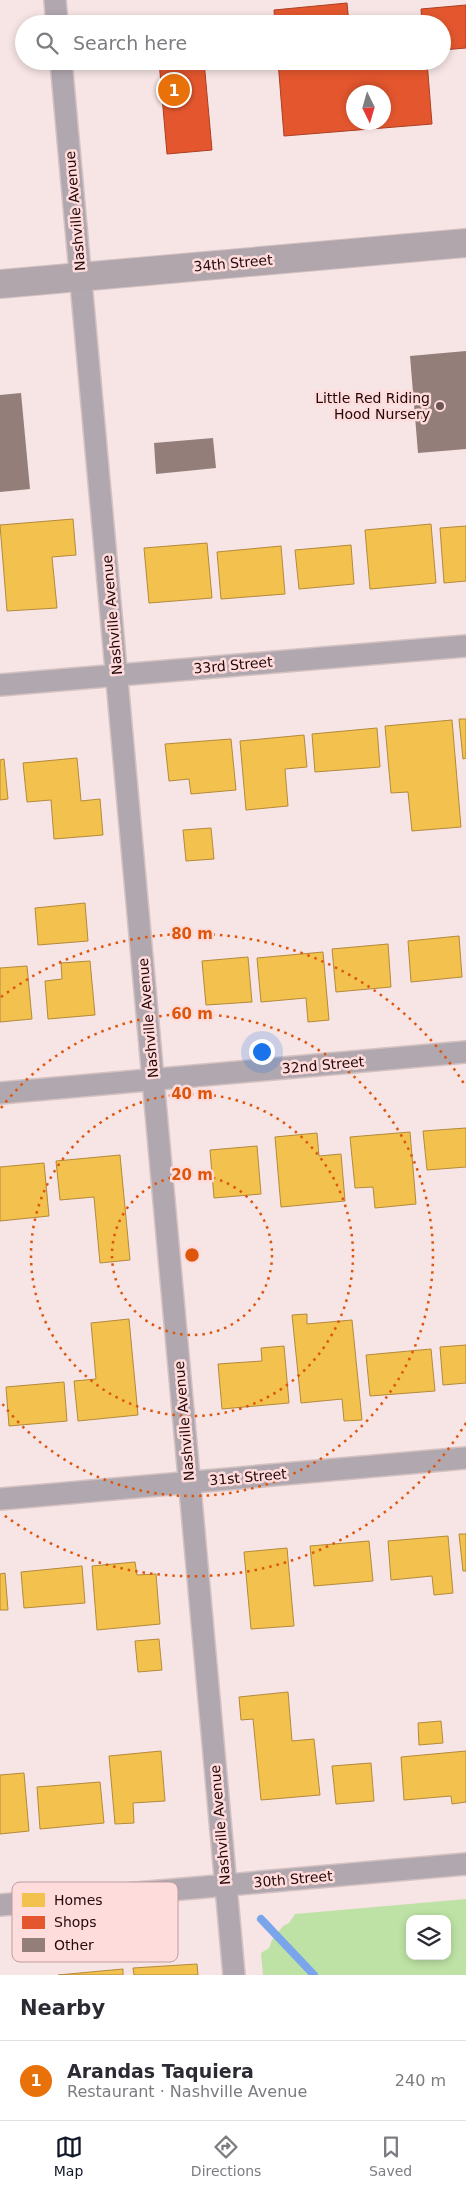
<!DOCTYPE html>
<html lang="en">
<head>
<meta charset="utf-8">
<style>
  :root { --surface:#fff; --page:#f2f2f3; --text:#2b2b33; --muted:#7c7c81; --line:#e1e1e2; --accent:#111827 }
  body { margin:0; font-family:"DejaVu Sans",sans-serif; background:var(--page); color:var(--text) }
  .controls { position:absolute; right:15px; bottom:15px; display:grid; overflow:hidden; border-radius:10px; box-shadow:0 2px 8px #0003 }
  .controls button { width:45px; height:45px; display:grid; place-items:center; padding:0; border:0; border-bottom:1px solid var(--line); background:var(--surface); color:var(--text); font:25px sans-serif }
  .compass { position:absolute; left:346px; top:85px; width:45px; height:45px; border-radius:50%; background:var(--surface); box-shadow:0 2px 8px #0003; rotate:175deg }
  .you { position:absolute; left:261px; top:1051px; width:18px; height:18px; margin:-12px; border:4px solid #fff; border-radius:50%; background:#1a73e8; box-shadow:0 0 0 8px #1a73e833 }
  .badge { display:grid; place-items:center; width:32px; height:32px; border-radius:50%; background:var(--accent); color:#fff; font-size:16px; font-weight:700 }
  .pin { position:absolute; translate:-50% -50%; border:2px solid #fff; box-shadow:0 1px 5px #0006 }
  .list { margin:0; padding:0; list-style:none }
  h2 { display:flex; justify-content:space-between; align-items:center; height:65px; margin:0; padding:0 20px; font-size:21px }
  h2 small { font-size:16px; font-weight:400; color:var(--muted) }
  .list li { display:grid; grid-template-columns:32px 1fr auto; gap:15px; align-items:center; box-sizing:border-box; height:80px; padding:0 20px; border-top:1px solid var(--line) }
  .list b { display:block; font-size:19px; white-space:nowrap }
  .list p { margin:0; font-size:16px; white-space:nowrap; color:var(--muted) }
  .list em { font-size:16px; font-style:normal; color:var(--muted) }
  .icon { flex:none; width:28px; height:28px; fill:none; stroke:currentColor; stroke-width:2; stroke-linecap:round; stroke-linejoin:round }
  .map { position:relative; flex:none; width:466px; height:1975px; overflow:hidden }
  .search { position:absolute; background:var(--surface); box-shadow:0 2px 8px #0003; left:15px; right:15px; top:15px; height:55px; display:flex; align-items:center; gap:12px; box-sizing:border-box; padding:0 18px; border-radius:28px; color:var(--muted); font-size:19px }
  .sheet { height:145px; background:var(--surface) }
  nav { display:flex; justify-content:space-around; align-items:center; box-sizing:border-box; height:70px; border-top:1px solid var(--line); background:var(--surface); font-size:14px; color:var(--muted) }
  nav a { display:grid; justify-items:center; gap:2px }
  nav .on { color:var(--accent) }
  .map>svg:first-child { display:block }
  .green { fill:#bee2a5; fill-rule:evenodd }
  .homes { fill:#f2c14e; stroke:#b48a3a }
  .shops { fill:#e4572e; stroke:#aa3f23; fill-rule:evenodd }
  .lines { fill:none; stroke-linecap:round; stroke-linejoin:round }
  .stream { stroke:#7aa5eb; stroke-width:8 }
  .building { fill:#937e7a }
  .minor-casing { stroke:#d4c2c3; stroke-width:24 }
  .secondary-casing { stroke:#d4c2c3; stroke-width:30 }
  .minor { stroke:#b1a7ae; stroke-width:21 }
  .secondary { stroke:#b2a6ad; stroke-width:28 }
  .ring { fill:none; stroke:#de550c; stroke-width:2.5; stroke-dasharray:2.5 5 }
  .poi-dot { fill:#6e5556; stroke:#ffdcdc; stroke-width:2 }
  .labels { text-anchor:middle; stroke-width:5; stroke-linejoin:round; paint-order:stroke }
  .street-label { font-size:14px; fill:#24080a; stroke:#ffdcdc }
  .poi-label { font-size:14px; fill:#24080a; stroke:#ffdcdc; text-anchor:end }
  .key { fill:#ffdcdc; stroke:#bd9c9d; stroke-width:1 }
  .key-label { font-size:14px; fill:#24080a }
  .centre { fill:#de550c; stroke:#ffdcdc; stroke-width:2.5 }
  .ring-label { font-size:15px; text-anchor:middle; font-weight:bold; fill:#de550c; stroke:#ffdcdc; stroke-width:5; stroke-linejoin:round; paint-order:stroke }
</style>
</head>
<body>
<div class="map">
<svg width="466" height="1975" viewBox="0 0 466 1975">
  <rect width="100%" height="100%" fill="#f7e4e4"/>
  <!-- green -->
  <path class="green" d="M466,1899V1975H263L261,1953L269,1948L272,1940L283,1926L289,1923L295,1914ZM410,1919H447V1956H410Z"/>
  <!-- homes -->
  <path class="homes" d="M73,519L76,555L52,557L57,608L7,611L0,525Z
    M431,524L436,583L370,589L365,530Z
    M466,526V581L444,583L440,528Z
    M207,543L212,598L149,603L144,548Z
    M351,545L354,584L299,589L295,550Z
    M281,546L285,594L221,599L217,552Z
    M459,719H466V758L463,759Z
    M452,720L461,827L412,831L408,792L391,793L385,726Z
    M377,728L380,767L315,772L312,734Z
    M304,735L307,767L285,769L288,806L246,810L240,741Z
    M231,739L236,790L191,794L189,779L169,781L165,744Z
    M77,758L81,801L100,799L103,835L54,839L51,800L27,802L23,763Z
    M4,759L8,799L0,800V760Z
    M211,828L214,859L186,861L183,830Z
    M85,903L88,941L38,945L35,908Z
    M459,936L462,977L411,982L408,941Z
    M388,944L391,987L336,992L332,949Z
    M323,952L329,1020L308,1022L306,998L261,1002L257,958Z
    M248,957L252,1002L206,1005L202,961Z
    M90,961L95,1015L48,1019L45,981L62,979L61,963Z
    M27,966L32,1019L0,1022V968Z
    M466,1128V1167L427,1170L423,1131Z
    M410,1132L416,1204L375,1208L373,1187L355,1188L350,1137Z
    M317,1133L319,1156L341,1154L345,1201L281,1207L275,1137Z
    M257,1146L261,1194L214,1198L210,1150Z
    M120,1155L130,1260L100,1263L94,1197L60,1200L56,1161Z
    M44,1163L49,1216L0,1221V1167Z
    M307,1314V1324L352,1320L362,1420L344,1421L342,1399L301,1403L292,1315Z
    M129,1319L138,1415L78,1421L74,1381L96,1379L91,1323Z
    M466,1345V1383L443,1385L440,1347Z
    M284,1346L289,1403L222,1409L218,1364L262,1361L261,1348Z
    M431,1349L435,1391L370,1396L366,1355Z
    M64,1382L67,1421L9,1426L6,1387Z
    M459,1534H466V1571H463Z
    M448,1536L453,1593L434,1595L432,1576L391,1580L388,1541Z
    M369,1541L373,1581L314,1586L310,1546Z
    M287,1548L294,1626L251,1629L244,1552Z
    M135,1562L137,1575L156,1574L160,1624L97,1630L92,1566Z
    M82,1566L85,1603L24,1608L21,1572Z
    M5,1573L8,1610H0V1574Z
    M159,1639L162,1670L138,1672L135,1641Z
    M288,1692L292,1741L314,1739L320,1795L261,1800L253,1719L241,1720L239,1697Z
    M441,1721L443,1743L419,1745L418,1723Z
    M161,1751L165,1801L133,1803L134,1823L115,1824L109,1756Z
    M466,1751V1802L452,1804L451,1796L404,1800L401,1757Z
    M371,1763L374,1801L336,1804L332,1766Z
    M24,1773L29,1831L0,1834V1775Z
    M100,1782L104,1823L40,1829L37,1787Z
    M197,1964L198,1975H134L133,1968Z
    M123,1969V1975H58Z"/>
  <!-- shops -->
  <path class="shops" d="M347,3L349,24H275L274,10Z
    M466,5V48L442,50V24H422L421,9Z
    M200,19L201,24H155V22Z
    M159,61H204L212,150L167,154Z
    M278,61H427L432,124L284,136ZM354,92H384V122H354Z"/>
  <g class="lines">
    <!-- stream -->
    <path class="stream" d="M261,1919L314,1975"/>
  </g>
  <!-- building -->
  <path class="building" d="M466,351V449L418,453L410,356Z
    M21,393L30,489L0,492V395Z
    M213,438L216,468L156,474L154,443Z"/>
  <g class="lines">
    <defs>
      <path id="minor" d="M55,0L57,24
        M61,61L234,1975
        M0,685L466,646
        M0,1093L466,1052
        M0,1499L466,1458
        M0,1905L466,1864"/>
      <path id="secondary" d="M0,284L466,243"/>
    </defs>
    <!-- minor casing -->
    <use href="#minor" class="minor-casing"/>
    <!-- secondary casing -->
    <use href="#secondary" class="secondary-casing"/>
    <!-- minor -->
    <use href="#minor" class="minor"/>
    <!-- secondary -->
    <use href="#secondary" class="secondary"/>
  </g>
  <!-- distance rings -->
  <g class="ring">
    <circle cx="192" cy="1255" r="80"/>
    <circle cx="192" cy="1255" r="161"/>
    <path d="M1 1108A241 241 0 1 1 1 1402"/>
    <path d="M466 1423A321 321 0 0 1 1 1513M1 997A321 321 0 0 1 466 1087"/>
  </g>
  <!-- markers -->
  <circle class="poi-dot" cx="440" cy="406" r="5"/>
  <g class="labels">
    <!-- street labels -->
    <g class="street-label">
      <text transform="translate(75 211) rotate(-95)" y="5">Nashville Avenue</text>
      <text transform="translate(233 263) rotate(-5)" y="5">34th Street</text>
      <text transform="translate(112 615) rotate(-95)" y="5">Nashville Avenue</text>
      <text transform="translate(233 665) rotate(-5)" y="5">33rd Street</text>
      <text transform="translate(148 1018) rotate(-95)" y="5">Nashville Avenue</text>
      <text transform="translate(323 1065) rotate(-5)" y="5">32nd Street</text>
      <text transform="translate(184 1421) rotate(-95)" y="5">Nashville Avenue</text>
      <text transform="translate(248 1477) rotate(-5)" y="5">31st Street</text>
      <text transform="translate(220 1825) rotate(-95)" y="5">Nashville Avenue</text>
      <text transform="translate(293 1879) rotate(-5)" y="5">30th Street</text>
    </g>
    <!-- poi labels -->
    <g class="poi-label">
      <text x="430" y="403">Little Red Riding<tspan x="430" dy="16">Hood Nursery</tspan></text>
    </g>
  </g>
  <!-- legend -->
  <rect x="12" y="1882" width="166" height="80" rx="8" class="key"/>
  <rect x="22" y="1893" width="23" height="14" fill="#f2c14e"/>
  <rect x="22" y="1916" width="23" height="13" fill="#e4572e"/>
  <rect x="22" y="1938" width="23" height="14" fill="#937e7a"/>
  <g class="key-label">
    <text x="54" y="1905">Homes</text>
    <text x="54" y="1927">Shops</text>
    <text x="54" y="1950">Other</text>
  </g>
  <circle cx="192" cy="1255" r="8" class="centre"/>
  <g class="ring-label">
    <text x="192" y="939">80 m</text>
    <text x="192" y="1019">60 m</text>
    <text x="192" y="1099">40 m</text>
    <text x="192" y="1180">20 m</text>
  </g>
</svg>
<div class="controls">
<button><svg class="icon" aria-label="layers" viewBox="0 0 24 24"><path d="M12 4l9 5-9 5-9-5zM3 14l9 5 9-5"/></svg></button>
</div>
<svg class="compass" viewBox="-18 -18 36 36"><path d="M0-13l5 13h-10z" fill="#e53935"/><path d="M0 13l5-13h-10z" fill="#7c7c81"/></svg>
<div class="you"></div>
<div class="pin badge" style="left:174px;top:90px;background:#e8710a">1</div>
<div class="search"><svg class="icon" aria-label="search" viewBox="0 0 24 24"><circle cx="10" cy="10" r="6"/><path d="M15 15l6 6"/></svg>Search here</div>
</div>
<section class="sheet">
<h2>Nearby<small></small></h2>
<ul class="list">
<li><span class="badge" style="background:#e8710a">1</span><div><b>Arandas Taquiera</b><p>Restaurant · Nashville Avenue</p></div><em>240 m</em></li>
</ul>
</section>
<nav>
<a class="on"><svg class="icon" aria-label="map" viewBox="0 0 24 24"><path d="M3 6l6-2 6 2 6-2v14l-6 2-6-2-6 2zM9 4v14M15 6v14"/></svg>Map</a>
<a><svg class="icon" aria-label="directions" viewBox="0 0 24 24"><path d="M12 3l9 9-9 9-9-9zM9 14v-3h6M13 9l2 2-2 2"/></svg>Directions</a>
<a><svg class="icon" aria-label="saved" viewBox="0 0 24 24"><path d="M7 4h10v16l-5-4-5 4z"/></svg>Saved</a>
</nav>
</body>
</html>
